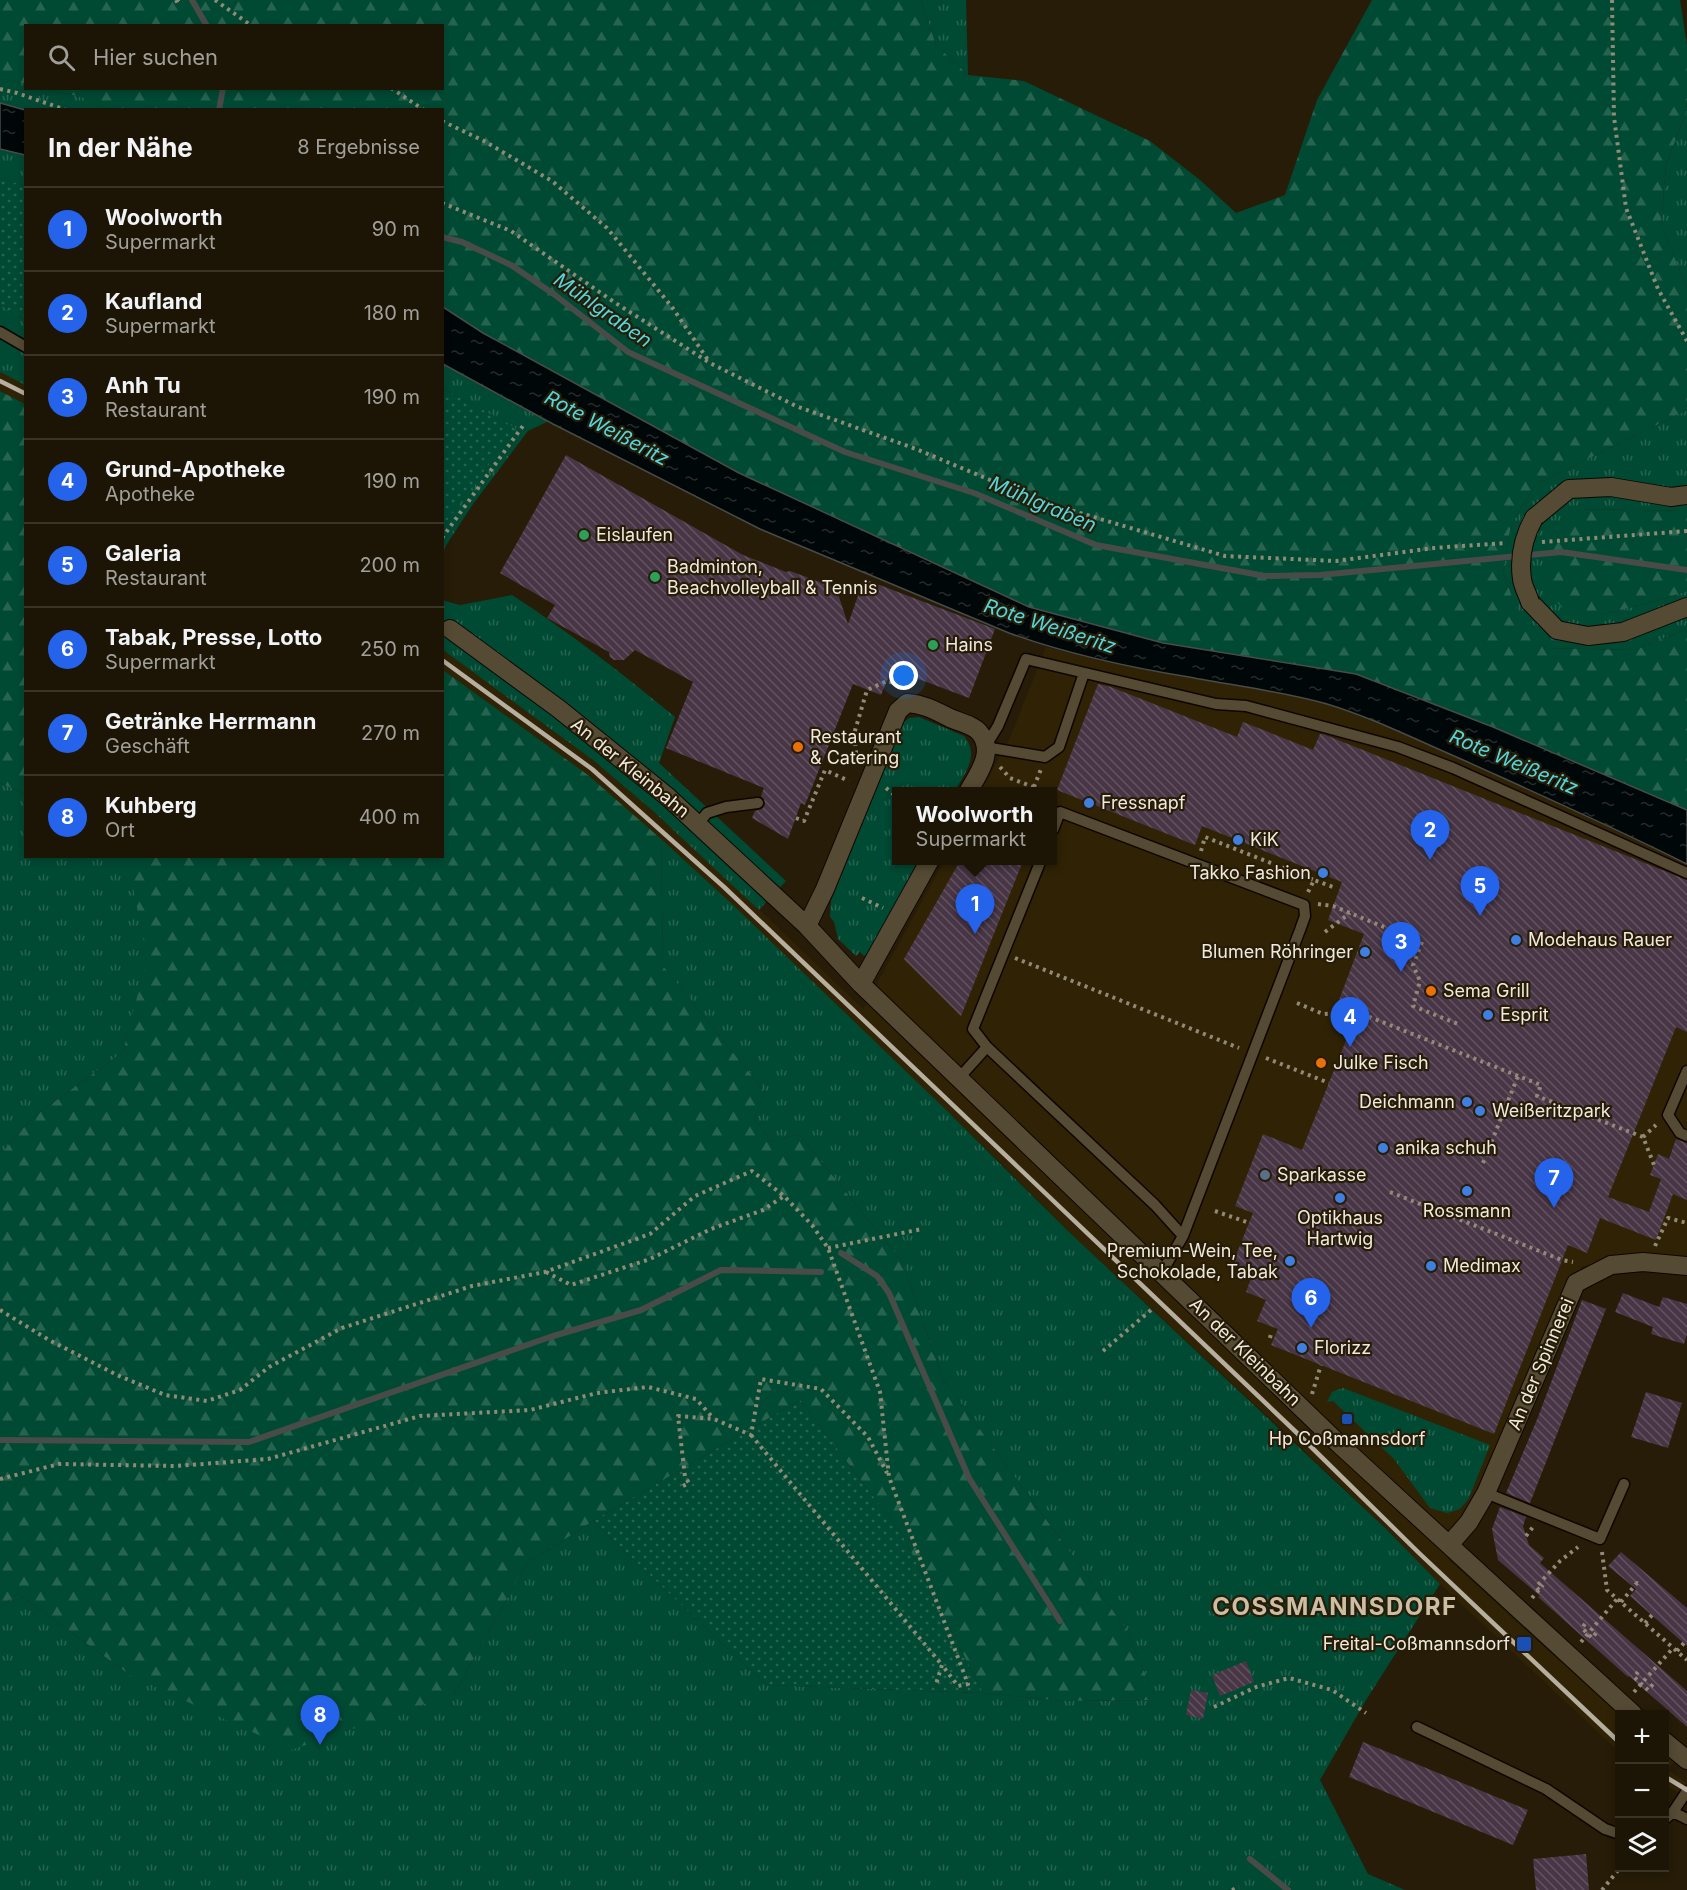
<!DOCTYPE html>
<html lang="de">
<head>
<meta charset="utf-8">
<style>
  :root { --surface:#1c1505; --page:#251e0f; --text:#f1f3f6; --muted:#a09f9a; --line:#3a3427; --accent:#2563eb }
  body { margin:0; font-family:Inter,sans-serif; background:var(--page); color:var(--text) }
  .controls { position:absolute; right:18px; bottom:18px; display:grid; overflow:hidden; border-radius:0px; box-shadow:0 3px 9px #0003 }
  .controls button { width:54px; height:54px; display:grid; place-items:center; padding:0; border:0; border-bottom:2px solid var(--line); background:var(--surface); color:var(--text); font:30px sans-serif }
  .you { position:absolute; left:904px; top:676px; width:21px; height:21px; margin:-15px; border:4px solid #fff; border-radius:50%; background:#1a73e8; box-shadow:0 0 0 9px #1a73e833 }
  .badge { display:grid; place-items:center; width:39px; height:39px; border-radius:50%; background:var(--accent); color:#fff; font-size:20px; font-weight:700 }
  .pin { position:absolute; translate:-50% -50px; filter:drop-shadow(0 2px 3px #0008) }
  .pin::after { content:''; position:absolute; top:32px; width:21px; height:18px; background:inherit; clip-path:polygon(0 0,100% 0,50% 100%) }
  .popup { position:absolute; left:892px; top:787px; width:165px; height:78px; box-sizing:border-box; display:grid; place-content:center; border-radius:0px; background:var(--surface); filter:drop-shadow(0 2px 4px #0005); font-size:20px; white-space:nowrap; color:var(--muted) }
  .popup b { font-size:22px; color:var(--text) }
  .popup::after { content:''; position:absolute; left:50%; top:100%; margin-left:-12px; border:12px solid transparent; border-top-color:var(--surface) }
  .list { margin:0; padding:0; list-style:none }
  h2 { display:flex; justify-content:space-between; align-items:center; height:78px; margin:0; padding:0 24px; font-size:26px }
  h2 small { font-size:20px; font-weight:400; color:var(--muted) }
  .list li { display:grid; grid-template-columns:39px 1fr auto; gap:18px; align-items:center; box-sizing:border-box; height:84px; padding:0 24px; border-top:2px solid var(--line) }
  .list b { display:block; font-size:22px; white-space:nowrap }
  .list p { margin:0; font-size:20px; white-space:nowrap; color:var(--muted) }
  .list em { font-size:20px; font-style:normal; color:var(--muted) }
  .icon { flex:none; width:33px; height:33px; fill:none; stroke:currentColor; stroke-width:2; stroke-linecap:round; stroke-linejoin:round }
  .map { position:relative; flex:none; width:1687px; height:1890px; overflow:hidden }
  .search { position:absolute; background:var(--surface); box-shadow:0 3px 9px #0003; left:24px; top:24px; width:420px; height:66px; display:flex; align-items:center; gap:15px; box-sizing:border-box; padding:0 21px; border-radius:0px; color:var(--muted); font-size:22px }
  .panel { position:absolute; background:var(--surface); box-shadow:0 3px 9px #0003; left:24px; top:108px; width:420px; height:750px; border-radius:0px }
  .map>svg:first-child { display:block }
  .built { fill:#302305 }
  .grass { fill:url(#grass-tufts) }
  .forest { fill:url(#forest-firs) }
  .garden { fill:url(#garden-dots) }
  .water { fill:url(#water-ripples); stroke:#484b48; stroke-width:1.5 }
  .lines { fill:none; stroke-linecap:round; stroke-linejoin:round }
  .stream { stroke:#484b48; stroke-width:6 }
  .building { fill:url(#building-back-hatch) }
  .lane-casing { stroke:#0f0600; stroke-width:13 }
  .street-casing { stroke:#0f0600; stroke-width:20 }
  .path { stroke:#928a79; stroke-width:4; stroke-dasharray:3 4.5; stroke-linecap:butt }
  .lane { stroke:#554a34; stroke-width:10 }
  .street { stroke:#554a34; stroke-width:18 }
  .rail { stroke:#b6ae9f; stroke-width:4.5 }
  .street-bridge-casing { stroke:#0f0600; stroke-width:20; stroke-linecap:butt }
  .street-bridge { stroke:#554a34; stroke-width:18 }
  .leisure-dot { fill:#2e9e5b; stroke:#261c07; stroke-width:2 }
  .food-dot { fill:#e8710a; stroke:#261c07; stroke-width:2 }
  .shop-dot { fill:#3f7fe0; stroke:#261c07; stroke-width:2 }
  .service-dot { fill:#5c6f8a; stroke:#261c07; stroke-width:2 }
  .transit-dot { fill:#1a4fb4; stroke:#261c07; stroke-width:2 }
  .labels { text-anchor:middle; stroke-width:4.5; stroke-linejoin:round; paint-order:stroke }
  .poi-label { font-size:18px; fill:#f0e9dc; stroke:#261c07; text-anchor:start }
  .street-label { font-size:18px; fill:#f0e9dc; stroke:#261c07 }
  .water-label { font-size:20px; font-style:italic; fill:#53d6de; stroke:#261c07 }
  .district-label { font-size:24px; font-weight:bold; letter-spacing:1.5px; fill:#cbbea4; stroke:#261c07 }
</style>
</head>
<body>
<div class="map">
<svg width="1687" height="1890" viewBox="0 0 1687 1890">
  <defs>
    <pattern id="grass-tufts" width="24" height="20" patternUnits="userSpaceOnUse" patternTransform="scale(1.5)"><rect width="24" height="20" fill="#004a33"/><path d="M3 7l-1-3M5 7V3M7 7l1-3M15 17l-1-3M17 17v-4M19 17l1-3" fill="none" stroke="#266450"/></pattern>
    <pattern id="forest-firs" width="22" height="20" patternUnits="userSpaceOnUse" patternTransform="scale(1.5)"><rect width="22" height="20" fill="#004a33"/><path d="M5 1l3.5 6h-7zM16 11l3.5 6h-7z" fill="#266450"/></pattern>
    <pattern id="garden-dots" width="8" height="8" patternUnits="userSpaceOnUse" patternTransform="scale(1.5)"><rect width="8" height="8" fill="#004a33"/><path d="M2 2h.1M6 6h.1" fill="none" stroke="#266450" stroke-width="1.8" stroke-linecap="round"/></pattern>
    <pattern id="water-ripples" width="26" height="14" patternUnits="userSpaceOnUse" patternTransform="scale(1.5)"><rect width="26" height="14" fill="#000708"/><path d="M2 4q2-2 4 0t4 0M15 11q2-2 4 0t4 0" fill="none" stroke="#262b2b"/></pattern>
    <pattern id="building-back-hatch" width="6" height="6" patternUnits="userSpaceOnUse" patternTransform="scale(1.5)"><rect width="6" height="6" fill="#483646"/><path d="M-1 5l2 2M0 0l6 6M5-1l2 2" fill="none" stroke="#635360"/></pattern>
  </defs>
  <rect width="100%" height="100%" fill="#261c07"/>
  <!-- built -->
  <path class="built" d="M0,372L25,385V404L0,391Z
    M1046,647L1100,661L1190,678L1270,690L1328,704L1404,734L1530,790L1687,864V1274L1582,1266L1448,1559L1619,1715V1752L1440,1584L1384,1527L1292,1439L1069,1232L1006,1168L709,883L588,775L443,670V650L593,760L653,811L717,869L863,1009L944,861L1053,860V792L981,791L1010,738Z
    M1664,1753L1674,1762L1668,1770L1687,1783V1798L1665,1785Z"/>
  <!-- grass -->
  <path class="grass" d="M921,0H966L968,75L936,45Z
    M0,78L25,84L26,88L46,89L104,102L102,109L25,110L0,103Z
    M1687,102V288L1661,225L1666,165L1685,115Z
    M0,149L25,155V186L0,178Z
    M0,305L25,320V385L0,372Z
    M442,364L549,421L528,431L473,504L445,547L443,559V526L515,428L446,390L443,394Z
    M1687,410V511L1579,509L1601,615L1660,600L1687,591V629L1635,650L1546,648L1522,625L1503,572L1511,525L1535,485Z
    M512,595C569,632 623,674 675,717L659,763L786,881L759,910L653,811L593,760L443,650L442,597L445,601L460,605Z
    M919,717L964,736C980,755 965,773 955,791L897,792V860L918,861L869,953L864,956L860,952L856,956L838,939L834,922L830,917L831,901L903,723L909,718Z
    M0,783L25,794L26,856L129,858L148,958L123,1052L32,1118L0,1155Z
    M661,839L733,905L942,1106L1069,1232L1384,1527L1440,1584L1366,1700L1320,1780L1368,1874L1405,1890H0V1608L17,1593L130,1675L454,1694L526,1564L593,1521L766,1685L983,1693L1063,1701L1156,1700L1127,1630L943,1379L902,1262L799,1134L771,1142L754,1118L765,1092L663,966Z
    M1343,1388L1490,1445L1469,1498L1460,1509L1447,1513L1430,1508L1394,1459L1333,1401L1327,1402L1332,1392Z"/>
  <!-- forest -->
  <path class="forest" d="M0,0H921L936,45L968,75L1024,81L1150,141L1200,180L1236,213L1285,195L1317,100L1372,0H1680L1687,45V102L1685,115L1666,165L1661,225L1687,288V410L1535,485L1511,525L1503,572L1522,624L1546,648L1635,650L1687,629V810L1493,727L1356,674L1163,643L1029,607L739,473L483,333L443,307L442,110L102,109L103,102L46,89L442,88V26H26L25,84L0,78Z
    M0,391L25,404V794L0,783Z
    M1579,509L1687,511V591L1660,600L1601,615L1562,608L1545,587L1551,541Z
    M443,670L588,775L661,839L663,966L765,1092L754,1118L771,1142L799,1134L902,1262L943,1379L1127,1630L1156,1700L1063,1701L983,1693L901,1533L800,1400L593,1521L526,1564L454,1694L291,1750L130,1675L17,1593L0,1608V1155L32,1118L123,1052L147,958L127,857L442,856Z"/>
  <!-- garden -->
  <path class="garden" d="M0,178L25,186V320L0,305Z
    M446,390L516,428L443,526L442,394Z
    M800,1400L901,1533L983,1693L766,1685L593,1521Z"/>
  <!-- water -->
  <path class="water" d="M0,103L25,110V155L0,149Z
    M443,307L483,333L739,473L1029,607L1163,643L1356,674L1493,727L1687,810V864C1613,827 1536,793 1461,759C1417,740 1373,718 1327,704C1281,691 1235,686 1189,677C1127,667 1067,654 1009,633L760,529L553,424L443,364Z"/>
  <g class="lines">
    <!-- stream -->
    <path class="stream" d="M192,0L207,26
      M219,110L223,88
      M442,237L462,242L511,265L555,295L628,352L845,452L974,493L1096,545L1265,576L1320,575L1561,552L1687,570
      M841,1253L877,1276L889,1293L969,1478L1060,1621
      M0,1440L249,1442L550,1337L641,1310L721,1270L821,1272
      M1250,1859L1288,1890"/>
  </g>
  <!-- building -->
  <path class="building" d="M566,455L743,555L786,572L790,571L836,588L848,624L864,579L995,629L969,698L892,669L881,695L853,684L805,805L801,803L788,839L752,818L755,811L762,809L765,805L764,799L761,796L764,788L666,748L693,682L635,650L624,660H614L610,657L609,652L547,618L555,605L500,573Z
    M1098,684L1111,687L1237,737L1243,722L1313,750L1320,734H1323L1687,880V1032L1676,1027L1608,1197L1649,1212L1661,1179L1650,1175L1658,1154L1669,1159L1676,1139L1687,1143V1200L1673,1194L1656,1240L1600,1218L1587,1253L1568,1245L1494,1434L1271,1345L1278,1329L1257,1321L1266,1300L1246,1292L1253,1273L1232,1265L1253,1213L1235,1206L1263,1134L1302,1150L1359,1008L1339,1000L1364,934L1328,920L1342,882L1202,826L1195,845L1057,790Z
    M960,861H1023L961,1016L904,959Z
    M1623,1293L1659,1307L1663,1297L1687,1304V1334L1684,1344L1651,1334L1653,1327L1615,1312Z
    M1582,1300L1606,1309L1530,1503L1506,1493L1538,1417Z
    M1646,1392L1682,1403L1668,1448L1631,1437Z
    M1500,1507L1526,1517L1523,1526L1529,1545L1544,1558L1540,1563L1687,1691V1727L1629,1676L1628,1677L1538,1597L1540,1596L1498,1560L1492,1529Z
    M1621,1552L1687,1608V1646L1630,1596L1636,1589L1608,1566Z
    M1246,1661L1254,1682L1220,1696L1212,1675Z
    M1191,1690L1208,1693L1203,1719L1186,1715Z
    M1363,1742L1528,1810L1513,1845L1349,1777Z
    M1586,1854L1589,1890H1536L1533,1859Z"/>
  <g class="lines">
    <defs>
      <path id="lane" d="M0,332L26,347
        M1084,673L1059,747L1045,757L985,747L998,726L1026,659L1216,704L1246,706L1398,747L1453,768L1687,873
        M698,824L707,813L726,807L758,803
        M1041,860L973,1029L987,1047L1155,1205L1183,1236L1300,930L1305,916L1304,905L1060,812L1053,830
        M1687,1071L1668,1115L1680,1133L1687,1136
        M959,1078L987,1047
        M1162,1272L1183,1236
        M1486,1493L1600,1539L1624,1484
        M1417,1727L1546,1789L1605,1829L1620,1834
        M1673,1812L1687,1819
        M1664,1820L1673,1812L1687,1791"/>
      <path id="street" d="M1534,518L1569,489L1611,487L1671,497L1687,495
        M1530,602L1557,630L1588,636L1623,632L1687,607
        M450,629L559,709L668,797L807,926L861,984L1338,1443L1633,1714
        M807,926L825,889L898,711L907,703C924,704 936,711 950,718C959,722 973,725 979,732C996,751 978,774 968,792
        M861,984L930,860
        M1449,1545L1469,1522L1486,1493L1576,1283L1611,1265L1643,1262L1687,1266
        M1664,1741L1687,1760"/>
    </defs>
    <!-- lane casing -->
    <use href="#lane" class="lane-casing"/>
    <!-- street casing -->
    <use href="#street" class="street-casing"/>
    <!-- path -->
    <path class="path" d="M176,0L178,4V0
      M215,0L252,26
      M1612,0L1614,117L1626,208L1658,289L1687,341
      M391,88L424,110
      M0,89L17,93L66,110
      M442,121L484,141L552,181L607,228L672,307L708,360
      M442,203L511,231L614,302L710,363L796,406L916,449L1043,502L1225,556L1336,561L1434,548L1505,543
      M442,538L525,423
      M1542,542L1687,531
      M857,761L854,734L867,690L887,681L898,684
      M1000,767L1010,778L1046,792
      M1034,787L1041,769
      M886,788L897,797
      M796,818L804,821L825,770L849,781
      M1201,851L1205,837L1314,880
      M1308,892L1314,880L1333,887
      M862,898L883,908
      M1318,904L1333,906L1401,934
      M1325,932L1350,913
      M1422,942L1413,965L1420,981L1413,1006L1458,1024
      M1015,958L1239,1048
      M1297,1003L1323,1014L1357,1012L1541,1085L1537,1096L1643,1137L1654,1165
      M1266,1058L1329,1083
      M1643,1137L1656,1125
      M1483,1163L1518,1076
      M1390,1192L1562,1260L1573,1262
      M1215,1211L1249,1223
      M1655,1246L1668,1218L1687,1223
      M828,1248L922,1229
      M546,1272L571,1285L650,1259L711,1229L763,1210L784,1196
      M0,1310L49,1340L117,1375L165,1395L207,1401L240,1390L269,1367L342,1328L472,1286L545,1272L650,1234L695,1196L752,1171L784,1196L812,1225L828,1248L880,1392L889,1477L968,1684L958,1686L942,1665L936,1684
      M1270,1338L1271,1334
      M1103,1351L1151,1310
      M1312,1394L1321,1365
      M751,1435L942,1665
      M0,1479L59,1464L176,1466L268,1459L420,1416L530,1410L597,1393L648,1387L696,1399L714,1419
      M683,1486L689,1483L685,1477L678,1416L714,1419L751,1435L761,1379L821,1389L868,1437L887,1473
      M1526,1536L1533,1527
      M1602,1552L1607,1590L1687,1660
      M1539,1590L1536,1587L1560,1561L1578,1547
      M1532,1598L1543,1585
      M1621,1602L1637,1583L1640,1585
      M1645,1623L1652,1615
      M1585,1624L1582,1628L1592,1638L1596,1633
      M1581,1642L1617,1599
      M1677,1651L1684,1643
      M1638,1672L1634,1677L1648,1690L1654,1683
      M1634,1692L1673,1648
      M1214,1707L1256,1687L1289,1678L1332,1690L1366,1713
      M1232,1890L1239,1887
      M1602,1890L1620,1868"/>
    <!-- lane -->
    <use href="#lane" class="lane"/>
    <!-- street -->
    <use href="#street" class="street"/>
    <!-- rail -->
    <path class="rail" d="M0,381L26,394
      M442,660L592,769L724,887L1297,1433L1419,1553L1620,1743
      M1664,1776L1687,1790"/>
    <defs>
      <path id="street-bridge" d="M1530,602C1528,595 1523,587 1522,579C1519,558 1524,536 1534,518"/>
    </defs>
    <!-- street-bridge casing -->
    <use href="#street-bridge" class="street-bridge-casing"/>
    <!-- street-bridge -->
    <use href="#street-bridge" class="street-bridge"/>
  </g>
  <!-- markers -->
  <g class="leisure-dot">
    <circle cx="584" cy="535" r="6"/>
    <circle cx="655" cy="577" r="6"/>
    <circle cx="933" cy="645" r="6"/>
  </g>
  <g class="food-dot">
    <circle cx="798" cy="747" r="6"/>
    <circle cx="1431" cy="991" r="6"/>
    <circle cx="1321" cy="1063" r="6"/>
  </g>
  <g class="shop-dot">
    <circle cx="1089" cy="803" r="6"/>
    <circle cx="1238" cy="840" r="6"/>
    <circle cx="1323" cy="873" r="6"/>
    <circle cx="1516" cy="940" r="6"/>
    <circle cx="1365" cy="952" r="6"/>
    <circle cx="1488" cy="1015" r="6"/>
    <circle cx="1467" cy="1102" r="6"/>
    <circle cx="1480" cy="1111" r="6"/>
    <circle cx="1383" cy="1148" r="6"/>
    <circle cx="1467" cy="1191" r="6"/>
    <circle cx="1340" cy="1198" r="6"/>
    <circle cx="1290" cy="1261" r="6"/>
    <circle cx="1431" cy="1266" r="6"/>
    <circle cx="1302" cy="1348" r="6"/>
  </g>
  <circle class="service-dot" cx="1265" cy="1175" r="6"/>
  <g class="transit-dot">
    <rect x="1341" y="1413" width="12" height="12" rx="3"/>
    <rect x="1516" y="1636" width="16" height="16" rx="3"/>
  </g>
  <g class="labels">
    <!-- poi labels -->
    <g class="poi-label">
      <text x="596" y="541">Eislaufen</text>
      <text x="667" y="573">Badminton,<tspan x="667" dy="21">Beachvolleyball &amp; Tennis</tspan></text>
      <text x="945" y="651">Hains</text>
      <text x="810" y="743">Restaurant<tspan x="810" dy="21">&amp; Catering</tspan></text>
      <text x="1101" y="809">Fressnapf</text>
      <text x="1250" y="846">KiK</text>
      <text x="1311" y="879" text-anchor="end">Takko Fashion</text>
      <text x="1528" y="946">Modehaus Rauer</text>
      <text x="1353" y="958" text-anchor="end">Blumen Röhringer</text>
      <text x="1443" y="997">Sema Grill</text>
      <text x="1500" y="1021">Esprit</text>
      <text x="1333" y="1069">Julke Fisch</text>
      <text x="1455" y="1108" text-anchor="end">Deichmann</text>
      <text x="1492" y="1117">Weißeritzpark</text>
      <text x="1395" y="1154">anika schuh</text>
      <text x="1277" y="1181">Sparkasse</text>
      <text x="1467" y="1217" text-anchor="middle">Rossmann</text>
      <text x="1340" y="1224" text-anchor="middle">Optikhaus<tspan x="1340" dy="21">Hartwig</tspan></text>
      <text x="1278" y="1257" text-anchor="end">Premium-Wein, Tee,<tspan x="1278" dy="21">Schokolade, Tabak</tspan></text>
      <text x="1443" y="1272">Medimax</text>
      <text x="1314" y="1354">Florizz</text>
      <text x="1347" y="1445" text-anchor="middle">Hp Coßmannsdorf</text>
      <text x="1510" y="1650" text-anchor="end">Freital-Coßmannsdorf</text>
    </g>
    <!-- street labels -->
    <g class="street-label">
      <text transform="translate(630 768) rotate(39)" y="6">An der Kleinbahn</text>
      <text transform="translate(1245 1352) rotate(44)" y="6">An der Kleinbahn</text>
      <text transform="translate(1541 1364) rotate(-67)" y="6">An der Spinnerei</text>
    </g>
    <!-- water labels -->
    <g class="water-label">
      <text transform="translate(603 310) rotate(35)" y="7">Mühlgraben</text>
      <text transform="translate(607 428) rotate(28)" y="7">Rote Weißeritz</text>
      <text transform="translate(1043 504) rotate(23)" y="7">Mühlgraben</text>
      <text transform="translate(1050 626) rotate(18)" y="7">Rote Weißeritz</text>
      <text transform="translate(1514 762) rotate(23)" y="7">Rote Weißeritz</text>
    </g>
    <!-- district labels -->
    <g class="district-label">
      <text x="1335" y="1615">COSSMANNSDORF</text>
    </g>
  </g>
</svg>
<div class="controls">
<button>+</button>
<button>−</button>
<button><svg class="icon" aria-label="layers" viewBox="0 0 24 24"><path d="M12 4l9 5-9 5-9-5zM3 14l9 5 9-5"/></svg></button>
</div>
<div class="you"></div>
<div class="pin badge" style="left:975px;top:934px">1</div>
<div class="popup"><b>Woolworth</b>Supermarkt</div>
<div class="pin badge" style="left:1430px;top:860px">2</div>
<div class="pin badge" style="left:1401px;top:972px">3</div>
<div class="pin badge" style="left:1350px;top:1047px">4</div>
<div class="pin badge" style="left:1480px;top:916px">5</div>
<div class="pin badge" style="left:1311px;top:1328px">6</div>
<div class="pin badge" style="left:1554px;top:1208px">7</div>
<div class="pin badge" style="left:320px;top:1745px">8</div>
<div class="search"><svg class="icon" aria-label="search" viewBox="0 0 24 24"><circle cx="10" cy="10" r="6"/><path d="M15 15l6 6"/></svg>Hier suchen</div>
<section class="panel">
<h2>In der Nähe<small>8 Ergebnisse</small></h2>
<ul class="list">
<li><span class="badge">1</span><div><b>Woolworth</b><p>Supermarkt</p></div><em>90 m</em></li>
<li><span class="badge">2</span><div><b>Kaufland</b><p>Supermarkt</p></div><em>180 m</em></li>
<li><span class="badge">3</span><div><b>Anh Tu</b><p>Restaurant</p></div><em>190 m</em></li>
<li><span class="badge">4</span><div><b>Grund-Apotheke</b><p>Apotheke</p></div><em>190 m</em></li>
<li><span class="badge">5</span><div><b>Galeria</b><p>Restaurant</p></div><em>200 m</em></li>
<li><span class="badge">6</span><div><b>Tabak, Presse, Lotto</b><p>Supermarkt</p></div><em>250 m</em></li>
<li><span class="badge">7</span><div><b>Getränke Herrmann</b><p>Geschäft</p></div><em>270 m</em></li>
<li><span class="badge">8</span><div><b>Kuhberg</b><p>Ort</p></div><em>400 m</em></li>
</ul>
</section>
</div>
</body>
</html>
